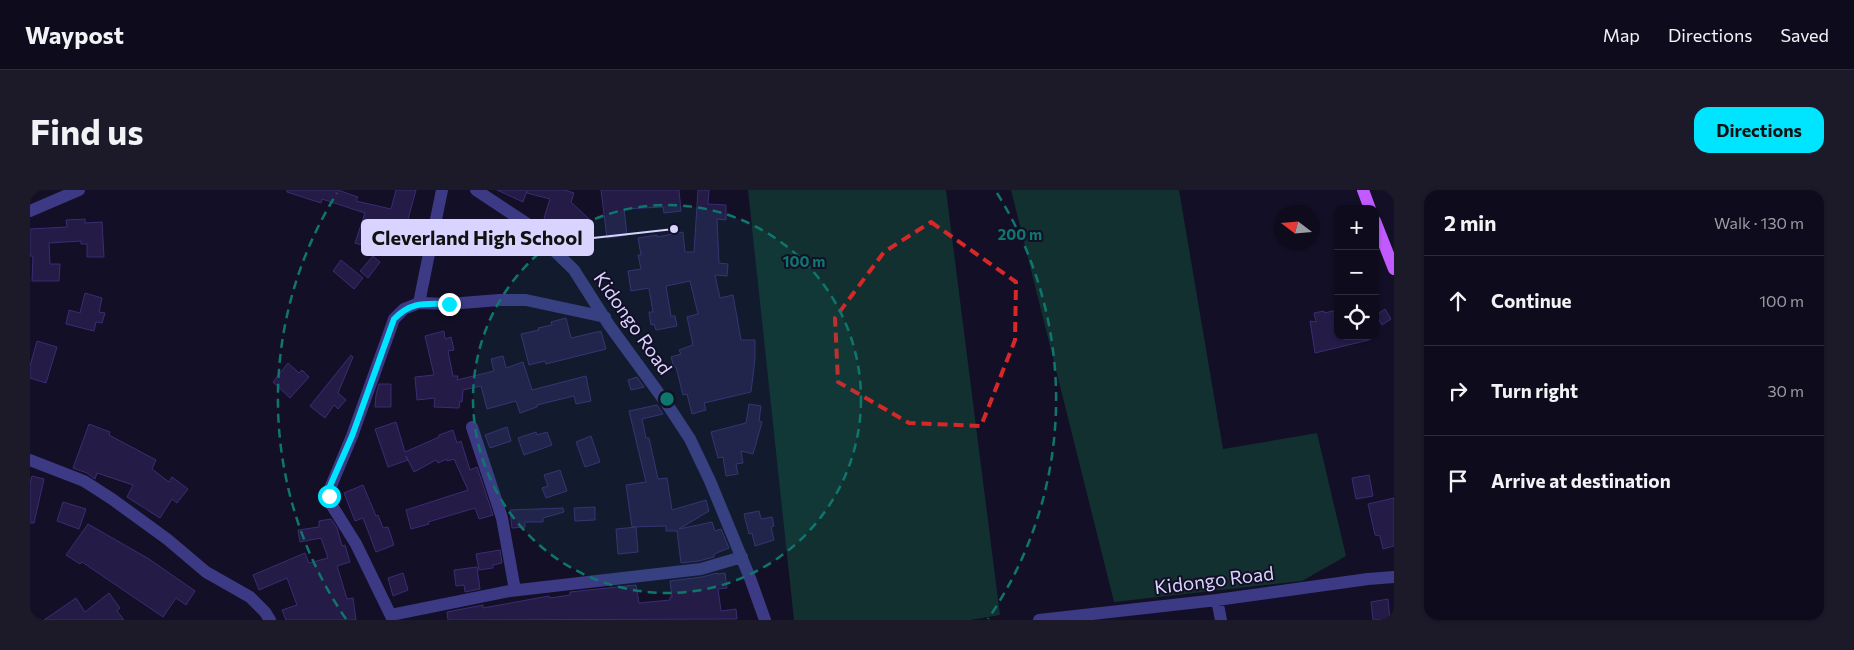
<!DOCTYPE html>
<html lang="en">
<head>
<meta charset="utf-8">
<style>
  :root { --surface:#0e0b1c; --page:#1c1929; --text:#f1f3f6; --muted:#9b9ba3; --line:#2e2b3b; --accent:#00e5ff }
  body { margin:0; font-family:Commissioner,sans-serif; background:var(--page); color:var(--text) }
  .controls { position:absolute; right:15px; top:15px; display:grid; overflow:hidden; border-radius:10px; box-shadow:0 1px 4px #0004 }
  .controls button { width:45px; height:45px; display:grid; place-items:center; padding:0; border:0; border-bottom:1px solid var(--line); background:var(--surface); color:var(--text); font:25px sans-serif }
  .compass { position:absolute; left:1244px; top:15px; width:45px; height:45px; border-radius:50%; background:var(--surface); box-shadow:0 1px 4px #0004; rotate:286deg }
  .stop { position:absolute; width:15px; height:15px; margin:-11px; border:4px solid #00e5ff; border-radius:50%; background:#fff }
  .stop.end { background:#00e5ff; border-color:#fff; box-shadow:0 1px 5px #0008 }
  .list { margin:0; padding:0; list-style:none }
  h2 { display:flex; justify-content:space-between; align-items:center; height:65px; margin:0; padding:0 20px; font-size:21px }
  h2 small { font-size:16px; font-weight:400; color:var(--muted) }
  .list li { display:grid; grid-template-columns:32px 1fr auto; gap:15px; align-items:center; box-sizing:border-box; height:90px; padding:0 20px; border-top:1px solid var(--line) }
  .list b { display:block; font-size:19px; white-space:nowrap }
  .list em { font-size:16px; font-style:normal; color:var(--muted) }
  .icon { flex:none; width:28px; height:28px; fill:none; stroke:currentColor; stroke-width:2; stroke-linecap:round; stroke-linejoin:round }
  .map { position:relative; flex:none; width:1364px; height:430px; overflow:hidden; border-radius:15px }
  header { display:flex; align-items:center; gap:30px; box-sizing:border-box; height:70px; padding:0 25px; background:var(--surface); border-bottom:1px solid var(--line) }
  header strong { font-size:24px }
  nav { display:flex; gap:28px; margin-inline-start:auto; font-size:18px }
  .intro { display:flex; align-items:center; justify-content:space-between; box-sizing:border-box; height:120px; padding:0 30px }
  h1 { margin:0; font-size:35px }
  .button { padding:12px 22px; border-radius:15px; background:var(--accent); color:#111; font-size:18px; font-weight:700 }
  main { display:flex; gap:30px; padding:0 30px }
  aside { flex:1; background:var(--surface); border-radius:15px; box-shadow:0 1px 4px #0004 }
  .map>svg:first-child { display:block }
  .green { fill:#12302f }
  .building { fill:#241b47; stroke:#3b2d73 }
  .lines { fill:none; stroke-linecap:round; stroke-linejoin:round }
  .street { stroke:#3d3a85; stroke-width:12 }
  .primary { stroke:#c25bff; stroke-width:12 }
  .route { stroke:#00e5ff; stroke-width:6 }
  .marked { fill:none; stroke:#d62828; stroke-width:4; stroke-dasharray:10 6; stroke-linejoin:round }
  .ring { fill:none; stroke:#0f766e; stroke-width:2.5; stroke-dasharray:9 6 }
  .labels { text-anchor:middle; stroke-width:4; stroke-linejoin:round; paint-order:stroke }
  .street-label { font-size:19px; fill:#d9d4ff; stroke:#130f26 }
  .centre { fill:#0f766e; stroke:#130f26; stroke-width:2.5 }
  .ring-label { font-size:15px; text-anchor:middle; font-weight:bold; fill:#0f766e; stroke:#130f26; stroke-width:4; stroke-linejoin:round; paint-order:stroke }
  .leader { fill:none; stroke:#d9d4ff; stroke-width:2 }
  .callout-dot { fill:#d9d4ff; stroke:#130f26; stroke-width:2 }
  .callout { fill:#d9d4ff; stroke:#d9d4ff; stroke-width:2 }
  .callout-label { font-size:20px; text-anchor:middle; font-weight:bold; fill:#111 }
</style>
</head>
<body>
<header>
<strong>Waypost</strong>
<nav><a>Map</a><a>Directions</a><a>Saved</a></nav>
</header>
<div class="intro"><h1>Find us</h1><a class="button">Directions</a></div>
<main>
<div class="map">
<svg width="1364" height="430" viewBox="0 0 1364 430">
  <rect width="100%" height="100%" fill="#130f26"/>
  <!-- green -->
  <path class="green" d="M718,0H916L970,425L940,430H764Z
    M981,0H1149L1193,259L1287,243L1316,366L1272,391L1084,412Z"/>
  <!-- building -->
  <path class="building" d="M257,0H308L328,7L326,11L361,19L366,0H386L377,33L396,38L390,66L372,60L374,53L341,44L338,57L325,53L335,23L292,9L291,13L257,2Z
    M467,0H535L544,3L541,12L559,29L547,41L550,44L541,54L532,45L533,44L514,28L520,9L497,3V1L493,12Z
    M571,0H649L651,21L634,23L633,17L594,19L597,45L577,48Z
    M668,0H679L678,14L696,15V30L687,29L689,73L698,74L697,86L685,85L690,108L703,105L711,150H725V169L721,202L674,213L676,220L662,224L657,204L653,205L646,177H644L641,167L651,164L649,160L663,155L657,127L668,124L660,91L636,96L641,126H645L647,136L626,140L624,134L621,135L619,122H623L619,98L601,101L598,81L611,79L608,65H611L608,48L627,45V47L653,42L655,62H664Z
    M55,29V33L72,32L74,67H57V54H51V51L19,53L20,74H30L29,91H2L3,66H0V39L37,37L36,30Z
    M343,66L350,72L338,88L330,81Z
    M311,70L333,88L324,99L303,81Z
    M55,103L72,108L69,122L75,123L72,133L66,132L64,141L36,134L39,120L50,123Z
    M1355,119L1361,129L1352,135L1346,125Z
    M1308,120V146H1339V150L1285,163L1280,131L1286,132L1284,123L1294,121V123Z
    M536,128L541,148L571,141L576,159L516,174L515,171L499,175L491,144L509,140L508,138L522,135L521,132Z
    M414,141L415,149L421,147L424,160L418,161L423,186H428L427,190L464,181L461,169L473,166L476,178L493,172L502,200L556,186L561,211L546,214L544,206L507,215V217L490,223L486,211L457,219L451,196L433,200L432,212L430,211L429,218L404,217L405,208L387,210L385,187L404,185L395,146Z
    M7,151L27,157L16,193L0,188V176Z
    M321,165L323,167L308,203L316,210L308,219L304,215L295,228L280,216Z
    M258,173L269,183L272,180L279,187L260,208L243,192Z
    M607,187L614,197L601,200L598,190Z
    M349,194H361V217H345L346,205Z
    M719,214L731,216L729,231L732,232L723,264L711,261L713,273L706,274L708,284L696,286L693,267L688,268L681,242L716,233Z
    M627,215L633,224L612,229L616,248H619L628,289L637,288L642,320L676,310L679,321L649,339L682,332L685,341L691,339L699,358L684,364V367L669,371L651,373L647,341H636V336L602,337L596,295L616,292L599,221Z
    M366,232L375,262L409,247V245L423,240L427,253L431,251L440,280L447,277L463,325L449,329L445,318L398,332L399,334L381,339L376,320L438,300L424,269L417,271V269L408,273L406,270L384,282L376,266L378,270L358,277L345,239Z
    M59,234L80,242L79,245L126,270L122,279L139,292L142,287L158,299L147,313L142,309L130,328L97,307L103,295L67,283L65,289L57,283L43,278Z
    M477,237L481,251L460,258L455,245Z
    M506,242L507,245L517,242L522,255L494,265L488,248Z
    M561,246L570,272L555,277L546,252Z
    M530,280L537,301L516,308L512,298L518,296L514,285Z
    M1339,285L1343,306L1326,309L1322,288Z
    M2,286L14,289L4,333H0V293Z
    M333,295L346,326L348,325L353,338L358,337L364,355L346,362L333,328L325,331L314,303Z
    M1364,308V356L1353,359L1350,346L1345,345L1338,314Z
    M33,312L56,319L49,339L27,331Z
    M565,317V330L545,331L544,318Z
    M533,318L534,322L513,328V332H495V337L482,338L480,320Z
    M729,321L731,329L742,327L744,336L741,337L744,350L725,356L722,343L719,344L714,324Z
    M301,329L307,338L312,356L315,355L320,372L307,376L317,409L323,408L326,430H256L252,420L267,415L257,388L229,400L223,385L275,363L279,373L298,368L291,348L270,352L268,340L289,337V331Z
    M58,334L119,369L165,401L156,415L146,408L133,427L52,372L50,374L36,365Z
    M606,337L608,362L588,364L586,339Z
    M470,360L472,373L463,375V378L449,380L446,364Z
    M447,377L450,399L435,402L434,395L426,396L424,380Z
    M373,383L378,400L363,406L358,388Z
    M687,383V384L695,383L697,398L688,399L691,421L706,419L707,429L418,430L417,422L453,415V418L519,406L520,408L540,405V402L606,395L609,413L640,410V407H642L640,391L672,387Z
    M79,403L90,418L87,421L94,430H14L46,408L55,422Z
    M1358,409L1360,430H1343L1341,412Z"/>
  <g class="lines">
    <!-- street -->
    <path class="street" d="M446,0L496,33L544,80L579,135L639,217L660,249L680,291L720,388L735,430
      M0,21L49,0
      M389,113L412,0
      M442,237L472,328L485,400
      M0,270L54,291L82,309L137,349L176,382L220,407L235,422L240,430
      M1187,410L1191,430
      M361,425L480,401L671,379L712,367
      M363,430L326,354L301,314L299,307L301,296L322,246L364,129L374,119L389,113L419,114L469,110H496L575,127
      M1009,430L1187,410L1338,389L1364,387"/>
    <!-- primary -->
    <path class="primary" d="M1333,0L1340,19
      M1345,31L1364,79"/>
  </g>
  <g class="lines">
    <!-- route -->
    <path class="route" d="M299,306L300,296L322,246L364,129C382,111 395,114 419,114"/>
  </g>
  <!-- marked area -->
  <path class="marked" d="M901,32L986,92L985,150L951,236L879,233L808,192L805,128L854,62Z"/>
  <!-- distance rings -->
  <circle cx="637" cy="209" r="194" fill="#0f766e" fill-opacity=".12"/>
  <g class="ring">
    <circle cx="637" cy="209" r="194"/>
    <path d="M316 429A389 389 0 0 1 307 3M967 3A389 389 0 0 1 958 429"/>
  </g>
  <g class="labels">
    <!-- street labels -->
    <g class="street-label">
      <text transform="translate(603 133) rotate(55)" y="7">Kidongo Road</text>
      <text transform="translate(1184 390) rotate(-7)" y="7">Kidongo Road</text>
    </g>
  </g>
  <circle cx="637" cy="209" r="8" class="centre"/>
  <g class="ring-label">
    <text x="990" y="50">200 m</text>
    <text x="774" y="77">100 m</text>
  </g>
  <!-- callouts -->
  <path class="leader" d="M644 39L563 48"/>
  <circle class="callout-dot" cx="644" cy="39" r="5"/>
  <rect class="callout" x="332" y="30" width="231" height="35" rx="5"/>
  <g class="callout-label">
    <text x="447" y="55">Cleverland High School</text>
  </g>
</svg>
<div class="controls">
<button>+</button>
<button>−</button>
<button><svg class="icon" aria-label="locate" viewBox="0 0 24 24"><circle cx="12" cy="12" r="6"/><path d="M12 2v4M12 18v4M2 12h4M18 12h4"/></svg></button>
</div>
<svg class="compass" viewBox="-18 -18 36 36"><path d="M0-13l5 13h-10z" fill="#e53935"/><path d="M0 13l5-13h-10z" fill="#9b9ba3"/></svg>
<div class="stop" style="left:299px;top:306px"></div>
<div class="stop end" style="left:419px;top:114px"></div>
</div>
<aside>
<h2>2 min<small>Walk · 130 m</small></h2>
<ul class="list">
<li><svg class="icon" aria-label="ahead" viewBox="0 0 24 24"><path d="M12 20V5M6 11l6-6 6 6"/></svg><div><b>Continue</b></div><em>100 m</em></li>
<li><svg class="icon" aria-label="right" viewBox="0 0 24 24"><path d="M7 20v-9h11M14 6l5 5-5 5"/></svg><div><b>Turn right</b></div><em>30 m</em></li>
<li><svg class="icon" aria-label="arrive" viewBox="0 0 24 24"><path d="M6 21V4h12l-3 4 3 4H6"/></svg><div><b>Arrive at destination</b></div></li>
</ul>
</aside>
</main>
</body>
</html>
